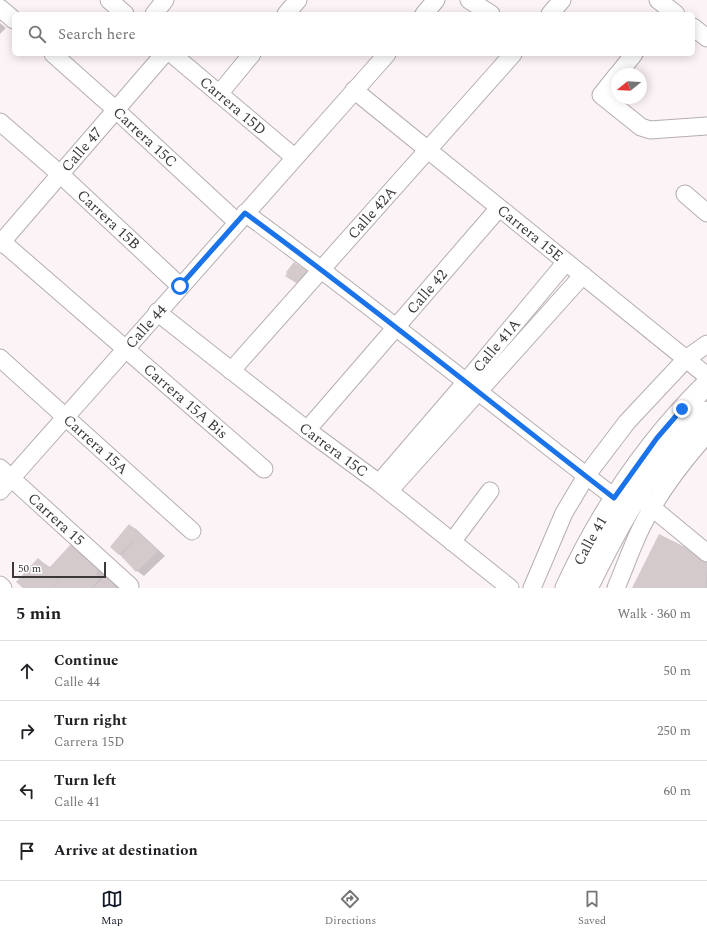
<!DOCTYPE html>
<html lang="en">
<head>
<meta charset="utf-8">
<style>
  :root { --surface:#fff; --page:#f6f6f6; --text:#202124; --muted:#757577; --line:#e0e0e0; --accent:#111827 }
  body { margin:0; font-family:Spectral,serif; background:var(--page); color:var(--text) }
  .compass { position:absolute; left:611px; top:68px; width:36px; height:36px; border-radius:50%; background:var(--surface); box-shadow:0 2px 10px #0003; rotate:252deg }
  .scale { position:absolute; left:12px; bottom:10px; width:94px; box-sizing:border-box; padding-left:4px; border:2px solid #3c383a; border-top:0; font-size:11px; line-height:14px; white-space:nowrap; color:#3c383a; -webkit-text-stroke:3px #fff; paint-order:stroke }
  .stop { position:absolute; width:12px; height:12px; margin:-9px; border:3px solid #1a73e8; border-radius:50%; background:#fff }
  .stop.end { background:#1a73e8; border-color:#fff; box-shadow:0 1px 4px #0008 }
  .list { margin:0; padding:0; list-style:none }
  h2 { display:flex; justify-content:space-between; align-items:center; height:52px; margin:0; padding:0 16px; font-size:17px }
  h2 small { font-size:13px; font-weight:400; color:var(--muted) }
  .list li { display:grid; grid-template-columns:26px 1fr auto; gap:12px; align-items:center; box-sizing:border-box; height:60px; padding:0 16px; border-top:1px solid var(--line) }
  .list b { display:block; font-size:15px; white-space:nowrap }
  .list p { margin:0; font-size:13px; white-space:nowrap; color:var(--muted) }
  .list em { font-size:13px; font-style:normal; color:var(--muted) }
  .icon { flex:none; width:22px; height:22px; fill:none; stroke:currentColor; stroke-width:2; stroke-linecap:round; stroke-linejoin:round }
  .map { position:relative; flex:none; width:707px; height:588px; overflow:hidden }
  .search { position:absolute; background:var(--surface); box-shadow:0 2px 10px #0003; left:12px; right:12px; top:12px; height:44px; display:flex; align-items:center; gap:10px; box-sizing:border-box; padding:0 14px; border-radius:6px; color:var(--muted); font-size:15px }
  .sheet { height:292px; background:var(--surface) }
  nav { display:flex; justify-content:space-around; align-items:center; box-sizing:border-box; height:56px; border-top:1px solid var(--line); background:var(--surface); font-size:11px; color:var(--muted) }
  nav a { display:grid; justify-items:center; gap:2px }
  nav .on { color:var(--accent) }
  .map>svg:first-child { display:block }
  .shadow { fill:#0003 }
  .building { fill:#d4cacc }
  .lines { fill:none; stroke-linecap:round; stroke-linejoin:round }
  .minor-casing { stroke:#b5adb1; stroke-width:19 }
  .major-casing { stroke:#b5adb1; stroke-width:23 }
  .minor { stroke:#fff; stroke-width:17 }
  .major { stroke:#fff; stroke-width:21 }
  .route { stroke:#1a73e8; stroke-width:5 }
  .labels { text-anchor:middle; stroke-width:3; stroke-linejoin:round; paint-order:stroke }
  .street-label { font-size:15px; fill:#3c383a; stroke:#fff }
</style>
</head>
<body>
<div class="map">
<svg width="707" height="588" viewBox="0 0 707 588">
  <rect width="100%" height="100%" fill="#fcf3f7"/>
  <!-- shadow -->
  <path class="shadow" d="M0,23L6,28L0,34Z
    M129,525L136,529L165,556L144,576L137,571L111,546Z
    M71,545L103,571L102,572L105,575L102,580L109,574L121,584L119,588H25L38,559L51,568Z
    M707,559V588H633Z"/>
  <!-- building -->
  <path class="building" d="M294,262L310,273L305,279L296,283L285,276L287,274L286,272Z
    M129,524L140,534L119,555L110,547Z
    M140,534L158,551L136,572L121,556Z
    M659,534L707,558L706,588H632Z
    M71,544L98,570L96,574L100,578L91,588H52L61,578L68,584L60,578L51,588H31L39,579L30,588H23L16,582L38,558L49,568Z
    M109,573L114,579L112,583L116,588H93Z"/>
  <g class="lines">
    <defs>
      <g id="minor">
        <path d="M109,0L125,14"/>
        <path d="M469,0L491,14"/>
        <path d="M658,0L676,14"/>
        <path d="M0,8L14,20"/>
        <path d="M154,14L165,0"/>
        <path d="M286,14L298,0"/>
        <path d="M424,14L436,0"/>
        <path d="M550,14L562,0"/>
        <path d="M693,27L707,38"/>
        <path id="s1" d="M53,54L116,110L237,222"/>
        <path id="s2" d="M172,54L294,157"/>
        <path d="M618,74L634,54"/>
        <path d="M617,75L601,95L641,127L650,130L707,126"/>
        <path id="s3" d="M354,90L707,376"/>
        <path d="M219,94L252,54"/>
        <path id="s4" d="M0,122L60,174L180,286"/>
        <path d="M685,194L707,213"/>
        <path d="M245,213C370,304 491,403 614,497"/>
        <path id="s5" d="M0,240L264,469"/>
        <path id="s6" d="M0,244L164,54"/>
        <path id="s7" d="M157,312L307,430L379,483L510,588"/>
        <path id="s8" d="M0,358L192,531"/>
        <path id="s9" d="M231,371L513,54"/>
        <path id="s10" d="M307,430L499,208"/>
        <path id="s11" d="M0,468L130,586"/>
        <path id="s12" d="M379,483L465,383L566,262"/>
        <path id="s13" d="M0,491L387,54"/>
        <path d="M389,491L583,275"/>
        <path d="M644,501L707,553"/>
        <path d="M452,542L490,491"/>
        <path d="M0,585L3,588"/>
        <path d="M532,588L564,513L586,476L627,422L686,359L707,344"/>
        <path d="M616,588C625,567 632,546 642,526C659,492 682,462 707,434"/>
      </g>
      <g id="major">
        <path id="s14" d="M566,588C601,512 647,443 707,384"/>
        <path d="M587,588C618,525 653,458 707,412"/>
      </g>
    </defs>
    <!-- minor casing -->
    <use href="#minor" class="minor-casing"/>
    <!-- major casing -->
    <use href="#major" class="major-casing"/>
    <!-- minor -->
    <use href="#minor" class="minor"/>
    <!-- major -->
    <use href="#major" class="major"/>
  </g>
  <g class="lines">
    <!-- route -->
    <path class="route" d="M180,286L245,213C370,304 491,403 614,498L657,438L682,409"/>
  </g>
  <g class="labels">
    <!-- street labels -->
    <g class="street-label">
      <text dy="5" stroke="none"><textPath href="#s2" startOffset="80">Carrera 15D</textPath></text>
      <text dy="5" stroke="none"><textPath href="#s1" startOffset="124">Carrera 15C</textPath></text>
      <text dy="5" stroke="none"><textPath href="#s6" startOffset="125">Calle 47</textPath></text>
      <text dy="5" stroke="none"><textPath href="#s9" startOffset="212">Calle 42A</textPath></text>
      <text dy="5" stroke="none"><textPath href="#s4" startOffset="146">Carrera 15B</textPath></text>
      <text dy="5" stroke="none"><textPath href="#s3" startOffset="227">Carrera 15E</textPath></text>
      <text dy="5" stroke="none"><textPath href="#s10" startOffset="183">Calle 42</textPath></text>
      <text dy="5" stroke="none"><textPath href="#s13" startOffset="220">Calle 44</textPath></text>
      <text dy="5" stroke="none"><textPath href="#s12" startOffset="181">Calle 41A</textPath></text>
      <text dy="5" stroke="none"><textPath href="#s5" startOffset="246">Carrera 15A Bis</textPath></text>
      <text dy="5" stroke="none"><textPath href="#s8" startOffset="129">Carrera 15A</textPath></text>
      <text dy="5" stroke="none"><textPath href="#s7" startOffset="224">Carrera 15C</textPath></text>
      <text dy="5" stroke="none"><textPath href="#s11" startOffset="76">Carrera 15</textPath></text>
      <text dy="5" stroke="none"><textPath href="#s14" startOffset="53">Calle 41</textPath></text>
    </g>
  </g>
</svg>
<svg class="compass" viewBox="-18 -18 36 36"><path d="M0-13l5 13h-10z" fill="#e53935"/><path d="M0 13l5-13h-10z" fill="#757577"/></svg>
<div class="scale">50 m</div>
<div class="stop" style="left:180px;top:286px"></div>
<div class="stop end" style="left:682px;top:409px"></div>
<div class="search"><svg class="icon" aria-label="search" viewBox="0 0 24 24"><circle cx="10" cy="10" r="6"/><path d="M15 15l6 6"/></svg>Search here</div>
</div>
<section class="sheet">
<h2>5 min<small>Walk · 360 m</small></h2>
<ul class="list">
<li><svg class="icon" aria-label="ahead" viewBox="0 0 24 24"><path d="M12 20V5M6 11l6-6 6 6"/></svg><div><b>Continue</b><p>Calle 44</p></div><em>50 m</em></li>
<li><svg class="icon" aria-label="right" viewBox="0 0 24 24"><path d="M7 20v-9h11M14 6l5 5-5 5"/></svg><div><b>Turn right</b><p>Carrera 15D</p></div><em>250 m</em></li>
<li><svg class="icon" aria-label="left" viewBox="0 0 24 24"><path d="M17 20v-9H6M10 6l-5 5 5 5"/></svg><div><b>Turn left</b><p>Calle 41</p></div><em>60 m</em></li>
<li><svg class="icon" aria-label="arrive" viewBox="0 0 24 24"><path d="M6 21V4h12l-3 4 3 4H6"/></svg><div><b>Arrive at destination</b></div></li>
</ul>
</section>
<nav>
<a class="on"><svg class="icon" aria-label="map" viewBox="0 0 24 24"><path d="M3 6l6-2 6 2 6-2v14l-6 2-6-2-6 2zM9 4v14M15 6v14"/></svg>Map</a>
<a><svg class="icon" aria-label="directions" viewBox="0 0 24 24"><path d="M12 3l9 9-9 9-9-9zM9 14v-3h6M13 9l2 2-2 2"/></svg>Directions</a>
<a><svg class="icon" aria-label="saved" viewBox="0 0 24 24"><path d="M7 4h10v16l-5-4-5 4z"/></svg>Saved</a>
</nav>
</body>
</html>
